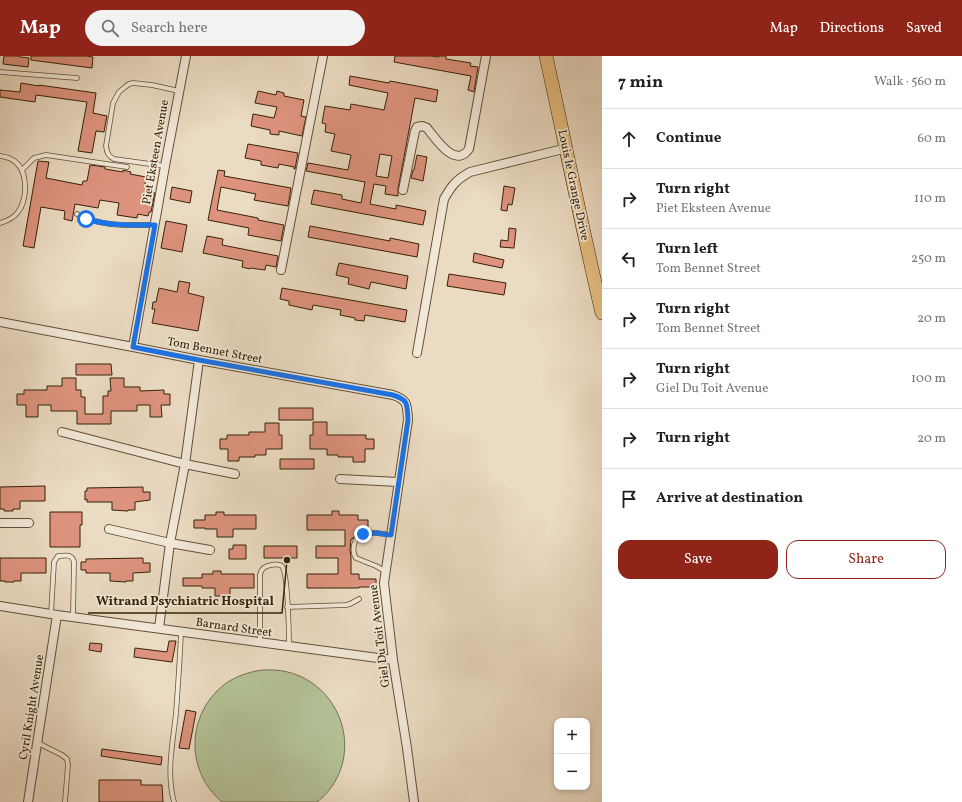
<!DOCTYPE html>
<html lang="en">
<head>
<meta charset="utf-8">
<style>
  :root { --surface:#fff; --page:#f2f2f2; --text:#202124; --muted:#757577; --line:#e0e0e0; --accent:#8f2418 }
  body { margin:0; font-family:Vollkorn,serif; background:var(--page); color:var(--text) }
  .controls { position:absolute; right:12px; bottom:12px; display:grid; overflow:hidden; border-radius:8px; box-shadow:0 2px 6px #0003 }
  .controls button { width:36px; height:36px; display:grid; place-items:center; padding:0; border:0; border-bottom:1px solid var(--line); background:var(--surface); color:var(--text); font:20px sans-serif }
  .stop { position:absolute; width:12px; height:12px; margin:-9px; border:3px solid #1a73e8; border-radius:50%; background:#fff }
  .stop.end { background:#1a73e8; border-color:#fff; box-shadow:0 1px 4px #0008 }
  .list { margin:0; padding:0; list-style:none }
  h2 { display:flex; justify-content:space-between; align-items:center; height:52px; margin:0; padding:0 16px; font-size:17px }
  h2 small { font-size:13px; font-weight:400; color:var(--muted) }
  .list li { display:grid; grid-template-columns:26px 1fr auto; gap:12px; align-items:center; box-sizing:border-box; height:60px; padding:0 16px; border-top:1px solid var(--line) }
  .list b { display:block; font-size:15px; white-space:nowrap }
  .list p { margin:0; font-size:13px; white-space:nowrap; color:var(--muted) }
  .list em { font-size:13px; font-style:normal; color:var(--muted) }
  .actions { display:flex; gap:8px; padding:12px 16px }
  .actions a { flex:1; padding:9px 0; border:1px solid var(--accent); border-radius:12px; text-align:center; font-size:14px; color:var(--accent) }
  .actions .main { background:var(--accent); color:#fff }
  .icon { flex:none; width:22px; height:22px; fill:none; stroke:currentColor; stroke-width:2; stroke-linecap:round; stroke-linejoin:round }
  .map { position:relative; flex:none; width:602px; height:746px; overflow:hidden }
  header { display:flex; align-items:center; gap:24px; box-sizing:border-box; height:56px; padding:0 20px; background:var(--accent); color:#fff }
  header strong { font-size:19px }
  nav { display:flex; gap:22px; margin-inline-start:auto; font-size:14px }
  .search { width:280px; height:36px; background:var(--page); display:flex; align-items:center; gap:10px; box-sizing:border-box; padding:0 14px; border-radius:22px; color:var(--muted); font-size:15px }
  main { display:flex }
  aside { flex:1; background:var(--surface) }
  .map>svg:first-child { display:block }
  .green { fill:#b3c196; stroke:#74724e }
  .building { fill:#de937e; stroke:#342206; fill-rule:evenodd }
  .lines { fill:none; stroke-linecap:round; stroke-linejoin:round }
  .service-casing { stroke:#625035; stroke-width:5.5 }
  .minor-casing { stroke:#625035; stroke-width:10 }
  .primary-casing { stroke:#342206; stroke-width:14 }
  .service { stroke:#f2e8d8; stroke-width:4 }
  .minor { stroke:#f2e8d8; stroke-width:8 }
  .primary { stroke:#e6be82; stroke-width:13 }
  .route { stroke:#1a73e8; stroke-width:5 }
  .labels { text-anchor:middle; stroke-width:3.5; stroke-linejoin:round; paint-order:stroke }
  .street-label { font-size:12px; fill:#342206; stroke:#f2e8d8 }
  .leader { fill:none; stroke:#342206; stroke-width:1.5 }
  .callout-dot { fill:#342206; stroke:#f2e8d8; stroke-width:1.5 }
  .callout-label { font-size:13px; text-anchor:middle; font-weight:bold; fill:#342206; stroke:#f2e8d8; stroke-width:3.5; stroke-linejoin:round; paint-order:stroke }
</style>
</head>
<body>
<header>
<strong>Map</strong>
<div class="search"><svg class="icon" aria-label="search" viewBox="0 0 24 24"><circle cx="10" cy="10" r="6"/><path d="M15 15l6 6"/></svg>Search here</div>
<nav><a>Map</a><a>Directions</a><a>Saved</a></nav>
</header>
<main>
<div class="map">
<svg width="602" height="746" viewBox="0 0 602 746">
  <rect width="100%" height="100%" fill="#ebdbc3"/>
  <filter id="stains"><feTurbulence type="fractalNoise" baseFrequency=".005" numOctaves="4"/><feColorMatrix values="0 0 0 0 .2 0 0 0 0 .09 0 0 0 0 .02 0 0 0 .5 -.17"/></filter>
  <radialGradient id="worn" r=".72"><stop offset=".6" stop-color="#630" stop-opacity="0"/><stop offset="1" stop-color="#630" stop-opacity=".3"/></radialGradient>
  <!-- green -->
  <path class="green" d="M262,614C279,613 295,616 309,625C352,652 358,714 317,746H222C185,715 186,658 225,628C236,620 249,616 262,614Z"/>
  <!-- building -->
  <path class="building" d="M4,0H20V1L29,2L28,11L3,8Z
    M31,0H86L93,1L92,12L31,4Z
    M395,0H431L439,1V0H446V3L471,7L470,10L478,11L474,36L468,34L471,20L394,6Z
    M350,20L389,27L390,25L438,34L436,46L415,42L398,133V140L385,138L386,130L374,128L370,148L396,153V149L426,155L423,169L311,148L314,134L342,139V143L361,147L365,126L306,115L308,107L348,114L351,99L331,95L335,78L325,76L326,68L322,67L325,50L350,54L351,48L384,54L388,37L349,29ZM380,98L392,100L388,122L376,120Z
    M21,27L39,30V29L96,37L93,57L107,60L104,76L96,75L92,97L78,95L87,46L36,39L35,46L0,41V34L20,36Z
    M258,35L276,39L277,35L284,37V40L304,44L301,60L306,61L302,80L279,75V79L270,78V74L251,70L253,58L274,62L277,51L255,47Z
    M248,88L298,97L295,113H294V111L279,108L278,112L261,109V105L245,102Z
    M417,99L427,101L423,125L411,122L413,114H414Z
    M38,105L49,106L46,122L82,129L83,125H87L90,109L105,111V113L123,116V114L131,116L130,118L146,121L145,128L150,129L149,136L155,137L151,156H149L148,160L138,158L137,162L117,159L119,147L100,144L98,152L75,148L72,165L64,163L65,155L41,151L34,192L23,190Z
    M218,114L225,115L224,120L291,132L288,150L254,144L256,138L221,131L217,154L258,162V164L284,169L281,185L248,179L249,172L208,164Z
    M504,130L515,132L512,149L508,148L507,155L501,154Z
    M172,131L192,135L190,147L170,143Z
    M166,165L187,169L182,196L161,192Z
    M310,170L390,185V182L419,188L417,201L308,181Z
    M509,172L516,173L514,192L500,191L501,184L508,185Z
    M207,180L223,183L222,189L278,200L276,211L266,209L265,214L250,212V213L242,211L243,205L203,197Z
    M474,197L504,204L502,212L473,206Z
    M339,207L408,220L406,233L371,226L369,233L348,228L349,222L336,219Z
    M449,218L506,227L504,239L447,230Z
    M179,225L190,227L188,237L204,241L198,275L152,267L155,253H152L153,246H156L159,232L177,236Z
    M282,232L407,254L405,266L365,259L364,265L355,264V262L340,259L341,254L313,249L312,254L289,249V245L280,243Z
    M76,308H111L112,319H76Z
    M62,322H76V334H81V341H85V358H103V340H108V335H111L110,322H124V331H140V335L164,334V338H170V349H161L162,361H150V349H137V355H111V368H77V355H51V349H38V361H26V349H17V338H24V334H47V330H62Z
    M279,352H313V364H279Z
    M313,366H327V379H366V383H374V393H365V406H353V401H338V399H327V393H310V379H313Z
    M265,367H279V379H282V393H266V399H255V401H239V405H228V393H220V383H227V379H249V376H265Z
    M280,403H314V413H280Z
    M45,430V445H20V453H13V455H4V453H0V431Z
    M143,431V436H150V444L135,446V454H128V455L112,454V446H87V443L85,444V435H87V432Z
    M332,455H339V459H358V464H368V472H358V474H355V480L352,483H351L350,494L351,501V518H359V523H376V531H359V532H307V518H338V502H316V490H345V474H307V459H332Z
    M50,456H82V469H80V491H50Z
    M216,456H224V459H256V473H233V481H217V473H205V472H194V464H205V459H216Z
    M233,489H246V503H229V493H233Z
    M264,490H297V502H264Z
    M0,502H46V517H21V525H14V526H5V525H0Z
    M143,502V507H150V516L133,517V525H126V526L110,525V517H86V514H81V506H86V503Z
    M213,515H221V518H254V532H230V540H215V532H202V530H183V522H202V518H213Z
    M169,585H176L172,606L134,601L135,592L167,596Z
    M90,587L102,588L101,596L89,594Z
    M186,654L196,656L189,693L179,692Z
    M102,693L162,701L161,709L101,700Z
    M99,724H141V729H162L163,746H99Z"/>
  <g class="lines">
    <defs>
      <path id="service" d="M0,16L77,22
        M0,100C20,102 26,117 25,136C24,143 23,150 18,156C14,162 7,165 0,167
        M165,110L114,103C108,100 107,97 106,90L113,47L119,36L125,31L129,28L133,27L152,29L179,35
        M22,114L34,102L46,99L127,111
        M77,158C101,171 128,169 155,169
        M385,515L376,510L356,502C353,498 353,494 354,489C358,471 377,477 391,479
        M287,551L346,549L350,548L359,543
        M51,558L54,506L58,500C65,500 72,497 74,506L73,561
        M260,586V519C261,515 262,512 267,510C271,509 278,507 282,510C288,517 289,578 289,590
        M38,687L62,699L67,703L68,709L65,746
        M174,746C166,717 173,686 176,657C178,630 180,603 181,576"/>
      <path id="minor" d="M403,134L415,75L417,71L422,70L427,72C436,83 455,113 469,93L486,0
        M281,214L323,0
        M0,266L133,291L199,304L393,339C408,344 407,349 408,364L384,527L393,604L407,692L414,746
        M133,291L165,110L186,0
        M417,297L444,143C452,129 456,124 470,116L567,92
        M62,376L185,408L235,418
        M340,423L398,426
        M0,467H29
        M109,473L170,487L210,494
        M0,550L57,559L393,604
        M159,572L170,487L185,408L199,304
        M28,746L57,559"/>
      <path id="primary" d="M546,0C565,86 582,172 602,257"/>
    </defs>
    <!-- service casing -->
    <use href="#service" class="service-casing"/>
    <!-- minor casing -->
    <use href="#minor" class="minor-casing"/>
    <!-- primary casing -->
    <use href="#primary" class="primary-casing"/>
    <!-- service -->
    <use href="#service" class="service"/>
    <!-- minor -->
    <use href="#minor" class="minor"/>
    <!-- primary -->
    <use href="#primary" class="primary"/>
  </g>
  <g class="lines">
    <!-- route -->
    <path class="route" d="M86,163C110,170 130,169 155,169L133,291L199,304L393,339C409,344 407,349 408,364L391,479L375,477L363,478"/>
  </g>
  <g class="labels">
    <!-- street labels -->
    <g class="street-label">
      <text transform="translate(155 96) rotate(-80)" y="4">Piet Eksteen Avenue</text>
      <text transform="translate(574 129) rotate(78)" y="4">Louis le Grange Drive</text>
      <text transform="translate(215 294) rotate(11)" y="4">Tom Bennet Street</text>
      <text transform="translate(234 571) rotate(8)" y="4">Barnard Street</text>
      <text transform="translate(379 580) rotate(-97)" y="4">Giel Du Toit Avenue</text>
      <text transform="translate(31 651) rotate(-81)" y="4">Cyril Knight Avenue</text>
    </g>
  </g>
  <!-- callouts -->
  <path class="leader" d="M287 504L282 557H88"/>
  <circle class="callout-dot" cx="287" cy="504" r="4"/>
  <g class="callout-label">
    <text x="185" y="549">Witrand Psychiatric Hospital</text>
  </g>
  <rect width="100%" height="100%" filter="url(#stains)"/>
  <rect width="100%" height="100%" fill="url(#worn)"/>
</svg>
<div class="controls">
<button>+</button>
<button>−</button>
</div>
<div class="stop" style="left:86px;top:163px"></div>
<div class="stop end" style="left:363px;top:478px"></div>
</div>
<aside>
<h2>7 min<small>Walk · 560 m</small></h2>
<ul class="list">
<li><svg class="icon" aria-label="ahead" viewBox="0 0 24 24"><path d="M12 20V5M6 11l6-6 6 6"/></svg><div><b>Continue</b></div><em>60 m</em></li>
<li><svg class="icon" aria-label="right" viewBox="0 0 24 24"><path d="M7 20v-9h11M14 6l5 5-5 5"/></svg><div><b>Turn right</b><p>Piet Eksteen Avenue</p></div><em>110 m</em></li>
<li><svg class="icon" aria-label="left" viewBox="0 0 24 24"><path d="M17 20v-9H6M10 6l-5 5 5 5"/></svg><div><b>Turn left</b><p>Tom Bennet Street</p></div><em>250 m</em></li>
<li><svg class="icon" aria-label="right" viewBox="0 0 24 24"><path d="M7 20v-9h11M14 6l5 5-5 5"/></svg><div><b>Turn right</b><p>Tom Bennet Street</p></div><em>20 m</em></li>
<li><svg class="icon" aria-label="right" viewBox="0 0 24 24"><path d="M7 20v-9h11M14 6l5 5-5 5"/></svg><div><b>Turn right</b><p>Giel Du Toit Avenue</p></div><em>100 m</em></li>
<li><svg class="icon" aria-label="right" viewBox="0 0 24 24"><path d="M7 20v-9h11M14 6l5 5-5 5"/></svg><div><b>Turn right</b></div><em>20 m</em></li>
<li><svg class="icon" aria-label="arrive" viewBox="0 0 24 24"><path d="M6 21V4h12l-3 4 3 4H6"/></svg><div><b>Arrive at destination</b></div></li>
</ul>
<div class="actions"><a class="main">Save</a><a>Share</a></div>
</aside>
</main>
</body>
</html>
